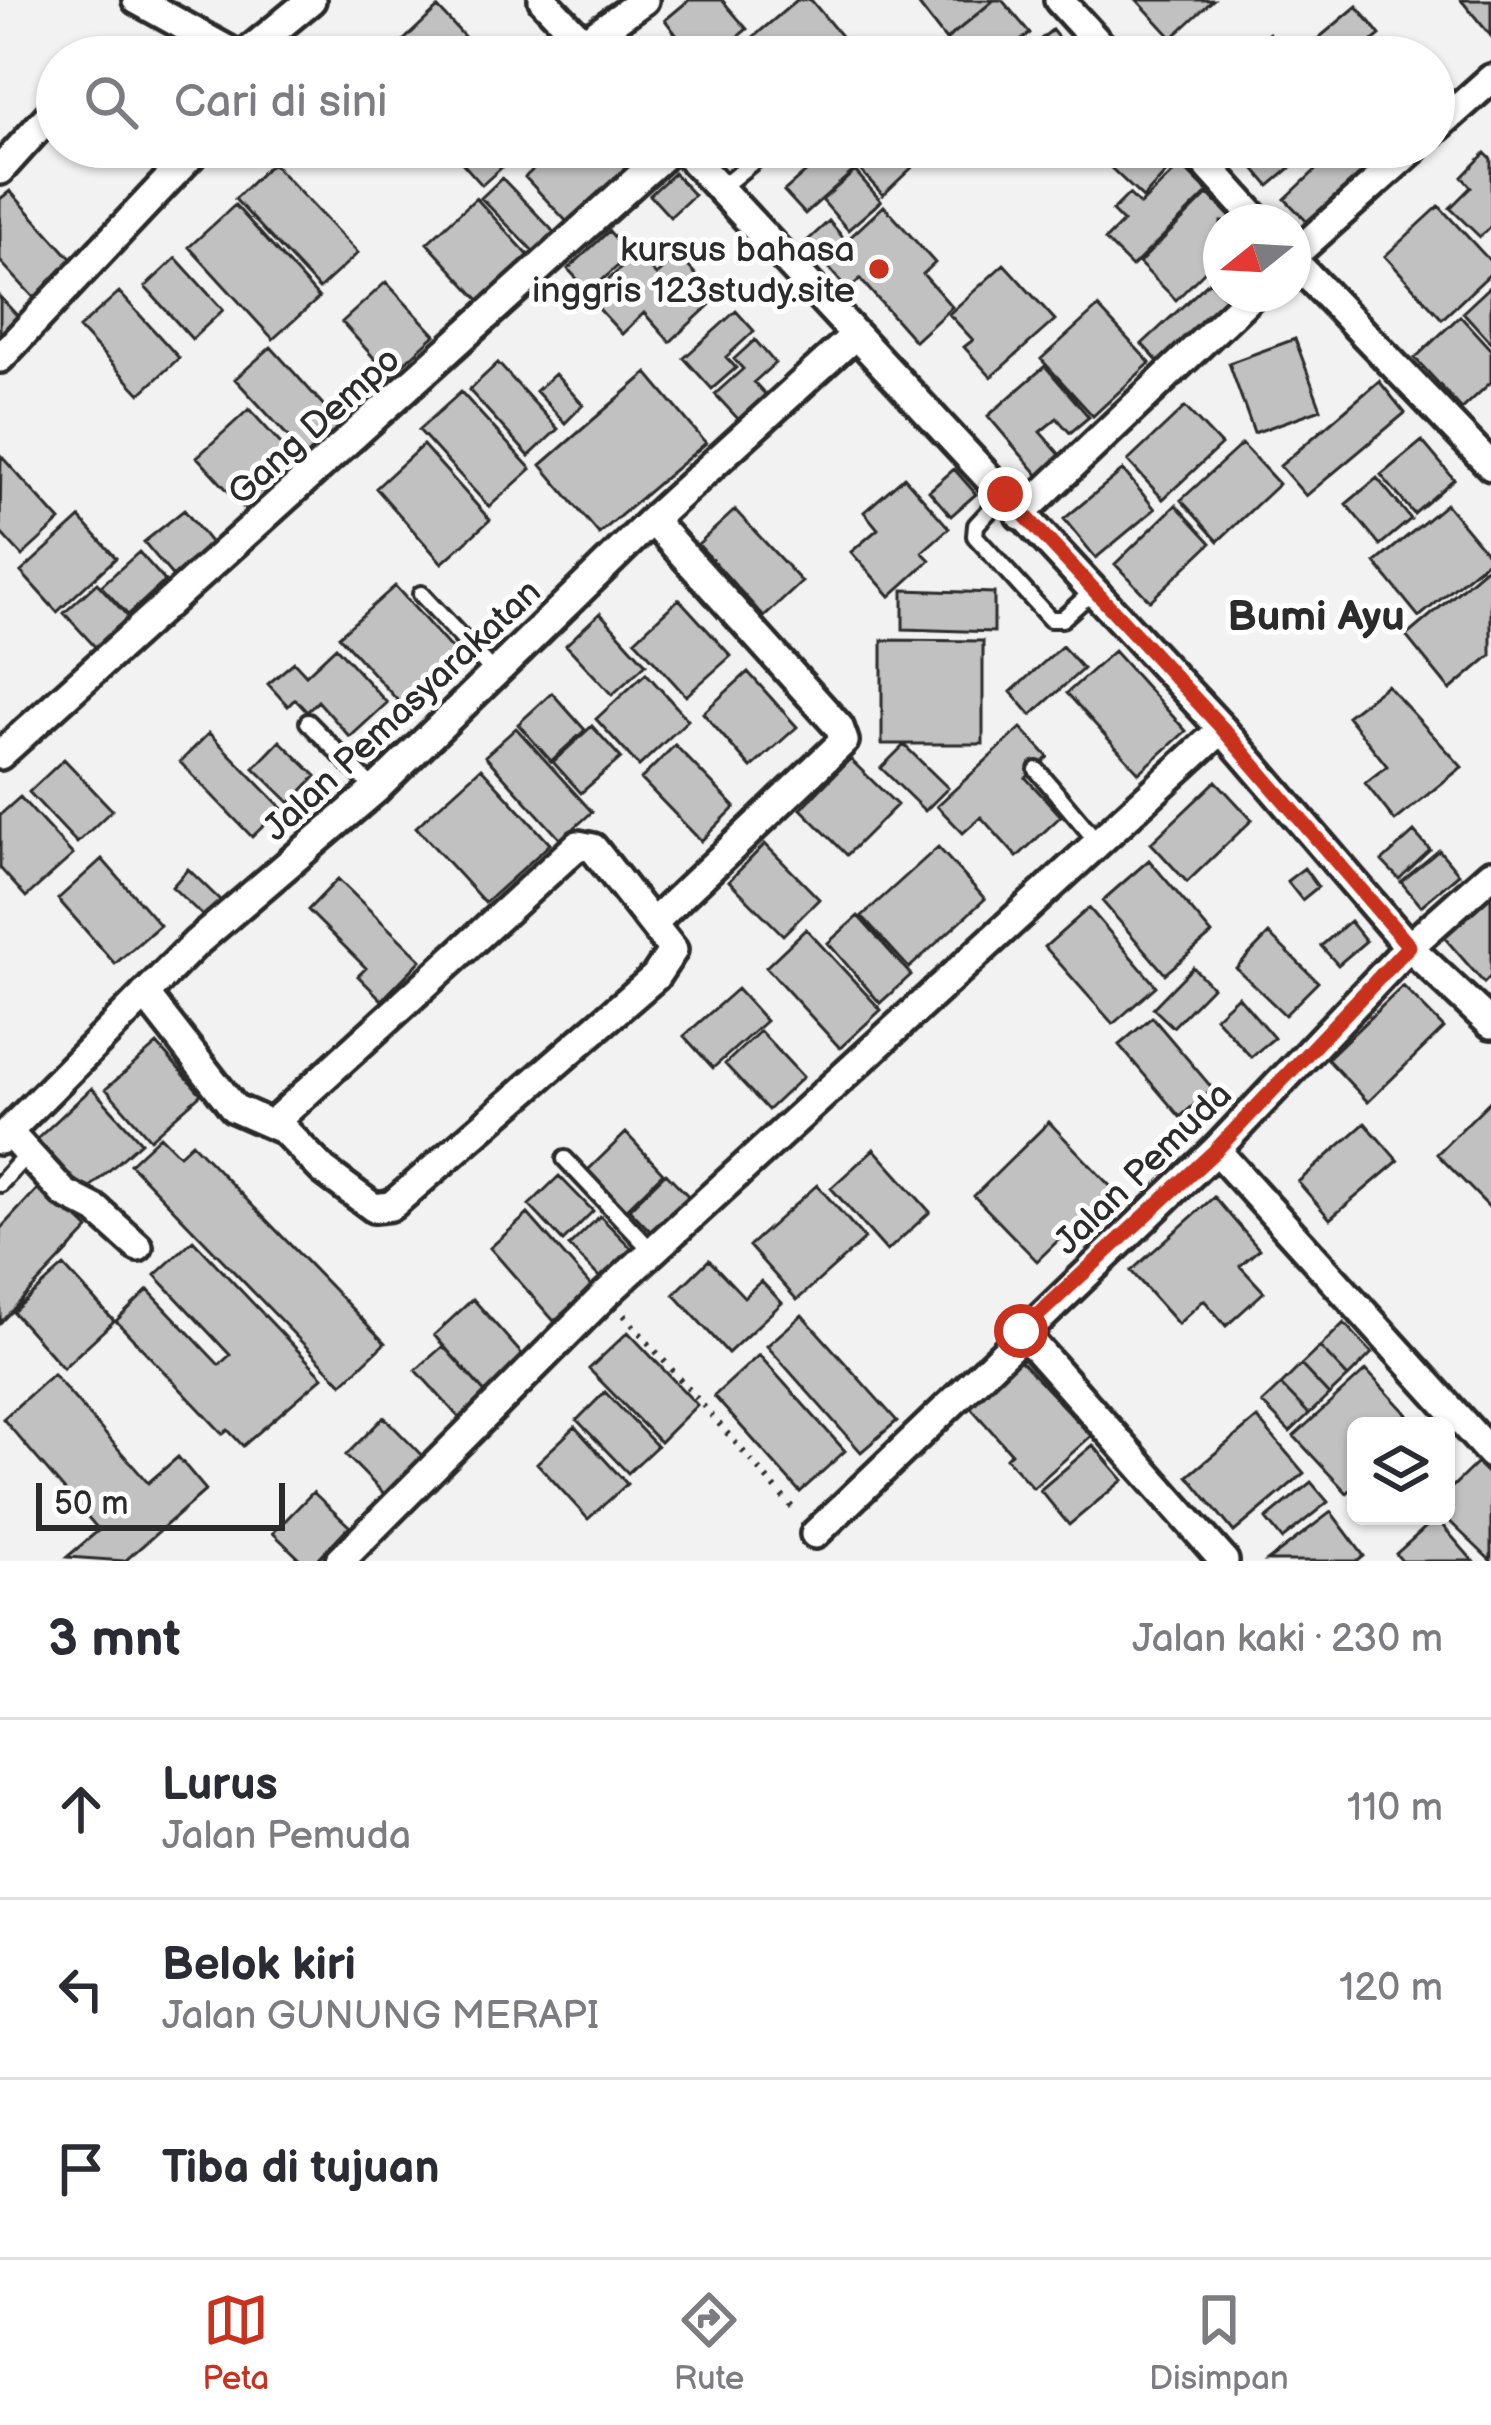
<!DOCTYPE html>
<html lang="id">
<head>
<meta charset="utf-8">
<style>
  :root { --surface:#fff; --page:#f2f2f3; --text:#2b2b33; --muted:#7c7c81; --line:#e1e1e2; --accent:#c8321e }
  body { margin:0; font-family:"Balsamiq Sans",sans-serif; background:var(--page); color:var(--text) }
  .controls { position:absolute; right:36px; bottom:36px; display:grid; overflow:hidden; border-radius:18px; box-shadow:0 3px 9px #0004 }
  .controls button { width:108px; height:108px; display:grid; place-items:center; padding:0; border:0; border-bottom:3px solid var(--line); background:var(--surface); color:var(--text); font:60px sans-serif }
  .compass { position:absolute; left:1203px; top:204px; width:108px; height:108px; border-radius:50%; background:var(--surface); box-shadow:0 3px 9px #0004; rotate:252deg }
  .scale { position:absolute; left:36px; bottom:30px; width:249px; box-sizing:border-box; padding-left:12px; border:6px solid #2b2b2b; border-top:0; font-size:33px; line-height:42px; white-space:nowrap; color:#2b2b2b; -webkit-text-stroke:9px #fff; paint-order:stroke }
  .stop { position:absolute; width:36px; height:36px; margin:-27px; border:9px solid #c8321e; border-radius:50%; background:#fff }
  .stop.end { background:#c8321e; border-color:#fff; box-shadow:0 3px 12px #0008 }
  .list { margin:0; padding:0; list-style:none }
  h2 { display:flex; justify-content:space-between; align-items:center; height:156px; margin:0; padding:0 48px; font-size:51px }
  h2 small { font-size:39px; font-weight:400; color:var(--muted) }
  .list li { display:grid; grid-template-columns:78px 1fr auto; gap:36px; align-items:center; box-sizing:border-box; height:180px; padding:0 48px; border-top:3px solid var(--line) }
  .list b { display:block; font-size:45px; white-space:nowrap }
  .list p { margin:0; font-size:39px; white-space:nowrap; color:var(--muted) }
  .list em { font-size:39px; font-style:normal; color:var(--muted) }
  .icon { flex:none; width:66px; height:66px; fill:none; stroke:currentColor; stroke-width:2; stroke-linecap:round; stroke-linejoin:round }
  .map { position:relative; flex:none; width:1491px; height:1561px; overflow:hidden }
  .search { position:absolute; background:var(--surface); box-shadow:0 3px 9px #0004; left:36px; right:36px; top:36px; height:132px; display:flex; align-items:center; gap:30px; box-sizing:border-box; padding:0 42px; border-radius:66px; color:var(--muted); font-size:45px }
  .sheet { height:696px; background:var(--surface) }
  nav { display:flex; justify-content:space-around; align-items:center; box-sizing:border-box; height:168px; border-top:3px solid var(--line); background:var(--surface); font-size:33px; color:var(--muted) }
  nav a { display:grid; justify-items:center; gap:6px }
  nav .on { color:var(--accent) }
  .map>svg:first-child { display:block }
  .building { fill:#c1c1c1; stroke:#2b2b2b; stroke-width:3 }
  .lines { fill:none; stroke-linecap:round; stroke-linejoin:round }
  .service-casing { stroke:#2b2b2b; stroke-width:22 }
  .minor-casing { stroke:#2b2b2b; stroke-width:36 }
  .path { stroke:#2b2b2b; stroke-width:6; stroke-dasharray:3 9; stroke-linecap:butt }
  .service { stroke:#fff; stroke-width:14 }
  .minor { stroke:#fff; stroke-width:27 }
  .route { stroke:#c8321e; stroke-width:15 }
  .poi-dot { fill:#c8321e; stroke:#fff; stroke-width:4.5 }
  .labels { text-anchor:middle; stroke-width:10; stroke-linejoin:round; paint-order:stroke }
  .poi-label { font-size:36px; fill:#2b2b2b; stroke:#fff; text-anchor:end }
  .street-label { font-size:36px; fill:#2b2b2b; stroke:#fff }
  .quarter-label { font-size:42px; font-weight:bold; fill:#2b2b2b; stroke:#fff }
</style>
</head>
<body>
<div class="map">
<svg width="1491" height="1561" viewBox="0 0 1491 1561">
  <rect width="100%" height="100%" fill="#f2f2f2"/>
  <filter id="ink" filterUnits="userSpaceOnUse"><feTurbulence type="fractalNoise" baseFrequency=".00833" numOctaves="2"/><feDisplacementMap in="SourceGraphic" scale="24" xChannelSelector="R" yChannelSelector="G"/><feConvolveMatrix kernelMatrix="1 2 1 2 8 2 1 2 1" color-interpolation-filters="sRGB"/></filter>
  <g filter="url(#ink)">
    <!-- building -->
    <path class="building" d="M689,0H722L747,29L713,57H681L670,44L678,37L665,20Z
      M797,0H811L851,48L841,57H767L751,39Z
      M915,0H994L946,40Z
      M994,0H1002L1030,33L1002,57H960L946,40Z
      M1137,0H1213L1172,38Z
      M1461,0H1491V36Z
      M1357,6L1380,35L1353,57H1326L1314,42Z
      M438,8L483,57H386Z
      M1052,30L1071,54L1019,57Z
      M1269,33L1291,57H1242Z
      M448,147H482L501,168L482,185Z
      M558,147H638L643,153L567,222L525,177Z
      M834,147H859L868,158L805,214L784,191Z
      M887,147H916L924,156L883,195L861,171Z
      M1131,147H1152L1172,166L1143,198L1111,168Z
      M1262,147H1313L1314,148L1269,186L1247,160Z
      M1340,147L1370,173L1313,228L1285,199Z
      M1485,153L1491,159V226L1480,237L1450,208L1471,187L1462,177Z
      M272,163L358,253L319,289L235,199Z
      M1181,165L1208,192L1132,267L1105,240L1123,222L1112,211L1129,194L1140,205Z
      M855,171L881,201L848,230L822,200Z
      M674,173L694,195L670,217L650,195Z
      M502,178L554,232L534,252L481,198Z
      M10,191L75,263L35,299L0,261V199Z
      M1208,194L1235,222H1221V255L1176,300L1139,263Z
      M476,198L530,257L481,302L427,243Z
      M235,205L319,298L273,339L189,247Z
      M884,206L935,263L923,274L952,307L915,341L860,279L848,290L806,242L829,221L846,241Z
      M1439,206L1491,262V273L1442,319L1385,256Z
      M609,231L630,255L589,292L568,269Z
      M636,254L656,275L678,255L717,298L670,342L644,313L622,334L589,298Z
      M176,258L223,310L192,339L145,287Z
      M1004,264L1055,320L991,377L964,347L973,340L949,314Z
      M1210,281L1231,304L1163,367L1142,344Z
      M386,282L435,335L390,376L342,322Z
      M1491,286V343L1463,312Z
      M119,292L179,358L140,394L79,328Z
      M0,297L22,321L0,341Z
      M1098,307L1150,363L1093,416L1041,359Z
      M736,311L754,331L726,357L736,368L712,389L684,358Z
      M1460,316L1491,350V382L1462,409L1415,358Z
      M1295,339L1321,409L1254,433L1229,363Z
      M755,340L775,363L754,382L766,395L739,420L715,394L743,369L734,359Z
      M271,347L344,428L310,460L235,379Z
      M498,363L558,429L529,456L469,390Z
      M1045,366L1089,417L1070,433L1057,418L1040,432L1062,457L1039,476L988,416Z
      M647,373L706,443L599,534L541,465Z
      M555,374L583,405L565,423L536,391Z
      M1379,381L1405,413L1306,496L1280,466Z
      M461,392L531,469L489,507L419,430Z
      M1185,407L1221,445L1163,499L1128,461Z
      M249,409L302,467L250,515L197,457Z
      M1422,441L1454,479L1414,514L1381,475Z
      M1242,444L1279,484L1218,541L1181,500Z
      M423,445L490,520L442,563L376,488Z
      M1,456L60,521L22,556L0,532Z
      M954,469L976,494L951,516L929,491Z
      M1123,470L1155,509L1096,558L1064,519Z
      M904,477L949,528L922,552L930,560L890,596L851,552L878,529L864,512Z
      M1377,478L1411,519L1380,545L1346,504Z
      M1446,504L1491,558L1419,617L1375,563Z
      M1176,505L1211,543L1150,601L1115,564Z
      M184,510L214,547L175,579L144,542Z
      M735,510L802,582L764,617L698,544Z
      M80,518L116,558L57,612L21,572Z
      M139,552L165,581L128,615L101,586Z
      M1491,564V655L1450,690L1406,636Z
      M97,583L131,620L98,650L64,613Z
      M395,586L464,663L409,713L339,636Z
      M903,590L994,593V632L903,629Z
      M679,599L731,656L686,696L635,640Z
      M600,613L646,664L612,695L566,645Z
      M882,640L983,641V744H882Z
      M1062,646L1083,669L1031,715L1011,692Z
      M336,647L387,703L350,737L318,701L307,712L295,699L288,706L268,684L294,662L306,675Z
      M1114,651L1186,731L1139,773L1067,693Z
      M748,672L797,727L751,768L703,713Z
      M646,673L688,720L639,766L596,719Z
      M1387,685L1462,767L1395,821L1365,783L1387,766L1347,716Z
      M552,693L585,730L551,761L518,724Z
      M592,726L621,758L581,793L553,762Z
      M516,728L592,812L561,840L485,756Z
      M1021,728L1048,757L1026,778L1061,816L1017,857L981,817L963,833L937,806Z
      M209,733L282,808L252,837L180,762Z
      M280,741L316,776L290,803L254,768Z
      M675,745L735,807L701,841L641,779Z
      M904,745L948,788L925,811L881,768Z
      M64,759L112,810L77,843L29,792Z
      M850,759L897,805L847,855L801,809Z
      M481,768L550,844L485,903L416,827Z
      M1216,781L1252,820L1187,882L1151,843Z
      M20,797L73,855L26,897L0,868V815Z
      M1414,832L1430,850L1399,879L1382,861Z
      M765,844L819,899L783,935L729,881Z
      M938,847L985,899L909,968L862,916Z
      M1439,850L1459,874L1421,906L1401,882Z
      M102,859L160,925L115,964L58,899Z
      M1149,860L1212,934L1165,974L1102,901Z
      M1304,868L1318,887L1302,900L1287,881Z
      M188,869L220,900L204,917L172,887Z
      M338,879L421,960L382,1000L358,976L366,968L308,910Z
      M1491,893V976L1484,983L1442,935Z
      M1089,908L1156,986L1113,1024L1045,947Z
      M858,916L911,975L880,1003L828,943Z
      M1350,921L1366,941L1338,965L1321,946Z
      M806,929L881,1010L840,1048L766,967Z
      M1269,934L1318,982L1285,1015L1236,968Z
      M1193,967L1212,987L1173,1027L1153,1008Z
      M1403,986L1444,1028L1368,1102L1327,1059Z
      M737,989L766,1021L713,1068L684,1036Z
      M1238,996L1274,1038L1251,1057L1215,1017Z
      M1152,1017L1213,1089L1180,1117L1119,1045Z
      M760,1031L803,1077L768,1110L725,1064Z
      M157,1044L201,1094L150,1139L106,1089Z
      M92,1088L141,1142L85,1192L37,1139Z
      M1491,1100V1209L1437,1154Z
      M1049,1122L1112,1188L1037,1261L974,1196Z
      M1365,1123L1398,1161L1330,1219L1298,1182Z
      M626,1133L663,1173L625,1210L588,1170Z
      M160,1136L179,1155L192,1143L385,1343L342,1384L130,1164Z
      M874,1149L930,1212L887,1251L831,1188Z
      M666,1173L697,1205L661,1242L629,1209Z
      M559,1176L593,1211L563,1241L529,1205Z
      M42,1184L89,1229L0,1323V1229Z
      M817,1185L865,1239L797,1300L749,1246Z
      M1214,1197L1259,1249L1240,1266L1264,1292L1226,1326L1204,1300L1178,1324L1131,1271Z
      M528,1214L592,1287L554,1321L490,1248Z
      M600,1216L636,1253L605,1283L569,1246Z
      M193,1240L323,1377L243,1446L228,1430L223,1434L116,1321L148,1290L219,1365L230,1355L155,1275Z
      M709,1260L744,1297L761,1281L782,1303L728,1353L674,1294Z
      M64,1266L114,1321L63,1368L13,1312Z
      M473,1299L528,1361L489,1397L434,1335Z
      M802,1315L897,1421L861,1452L767,1346Z
      M1344,1323L1372,1353L1348,1377L1320,1347Z
      M628,1332L697,1405L660,1442L589,1369Z
      M443,1346L489,1397L462,1421L416,1370Z
      M1320,1347L1348,1377L1329,1395L1301,1365Z
      M759,1355L845,1451L800,1492L714,1396Z
      M1015,1355L1091,1436L1033,1488L1006,1458L1011,1453L964,1400Z
      M1301,1365L1329,1395L1309,1414L1281,1385Z
      M1366,1370L1418,1426H1356V1485L1347,1493L1294,1436Z
      M53,1374L148,1483L178,1457L206,1490L125,1561L67,1557L99,1530L3,1419Z
      M1281,1385L1309,1414L1290,1432L1262,1403Z
      M605,1392L657,1446L628,1473L577,1420Z
      M384,1417L432,1466L394,1504L346,1455Z
      M1257,1418L1304,1473L1234,1532L1188,1476Z
      M575,1427L627,1484L588,1519L537,1463Z
      M1093,1445L1123,1480L1069,1525L1040,1490Z
      M1477,1463L1491,1477V1561L1444,1516L1446,1493Z
      M1311,1482L1328,1502L1282,1539L1266,1519Z
      M313,1492L349,1526L316,1561H302L273,1533Z
      M1331,1512L1364,1556L1358,1561H1267Z
      M1436,1518L1473,1561H1402L1396,1554Z"/>
    <g class="lines">
      <defs>
        <path id="service" d="M717,191L771,147
          M1005,494L976,525L975,536L1050,619H1062L1094,590
          M421,594L497,676
          M308,722L375,790
          M1037,770L1100,845
          M565,1159L652,1251
          M0,1184L28,1153"/>
        <path id="minor" d="M137,0L240,57
          M543,0L597,57
          M1059,0L1111,57
          M583,43L644,0
          M242,57L311,0
          M1434,130L1491,79
          M681,147L1222,729L1409,947L1491,1024
          M1191,147L1259,222
          M0,170L57,107
          M1293,256L1415,147
          M1293,260L1491,466
          M0,358L199,147
          M1020,515L1253,294
          M652,520L839,727L844,741L655,921
          M0,755L673,147
          M145,994L234,1108L284,1130L323,1170L374,1208L391,1206L655,977L673,950L593,848L578,845L272,1124
          M8,1132L64,1193L97,1210L138,1247
          M0,1140L196,943L375,790L652,520L855,335
          M1216,1150L1491,1454
          M1021,1331L1224,1561
          M815,1534L1216,1150L1409,947L1491,874
          M340,1561L606,1294L1222,729"/>
      </defs>
      <!-- service casing -->
      <use href="#service" class="service-casing"/>
      <!-- minor casing -->
      <use href="#minor" class="minor-casing"/>
      <!-- path -->
      <path class="path" d="M624,1315L797,1513"/>
      <!-- service -->
      <use href="#service" class="service"/>
      <!-- minor -->
      <use href="#minor" class="minor"/>
    </g>
  </g>
  <g class="lines" filter="url(#ink)">
    <!-- route -->
    <path class="route" d="M1005,494L1222,728L1409,946L1216,1150L1021,1331"/>
  </g>
  <!-- markers -->
  <circle class="poi-dot" cx="879" cy="269" r="12"/>
  <g class="labels">
    <!-- poi labels -->
    <g class="poi-label">
      <text x="855" y="261">kursus bahasa<tspan x="855" dy="41">inggris 123study.site</tspan></text>
    </g>
    <!-- street labels -->
    <g class="street-label">
      <text transform="translate(313 425) rotate(-42)" y="13">Gang Dempo</text>
      <text transform="translate(401 709) rotate(-43)" y="13">Jalan Pemasyarakatan</text>
      <text transform="translate(1142 1167) rotate(-44)" y="13">Jalan Pemuda</text>
    </g>
    <!-- quarter labels -->
    <g class="quarter-label">
      <text x="1316" y="630">Bumi Ayu</text>
    </g>
  </g>
</svg>
<div class="controls">
<button><svg class="icon" aria-label="layers" viewBox="0 0 24 24"><path d="M12 4l9 5-9 5-9-5zM3 14l9 5 9-5"/></svg></button>
</div>
<svg class="compass" viewBox="-18 -18 36 36"><path d="M0-13l5 13h-10z" fill="#e53935"/><path d="M0 13l5-13h-10z" fill="#7c7c81"/></svg>
<div class="scale">50 m</div>
<div class="stop" style="left:1021px;top:1331px"></div>
<div class="stop end" style="left:1005px;top:494px"></div>
<div class="search"><svg class="icon" aria-label="search" viewBox="0 0 24 24"><circle cx="10" cy="10" r="6"/><path d="M15 15l6 6"/></svg>Cari di sini</div>
</div>
<section class="sheet">
<h2>3 mnt<small>Jalan kaki · 230 m</small></h2>
<ul class="list">
<li><svg class="icon" aria-label="ahead" viewBox="0 0 24 24"><path d="M12 20V5M6 11l6-6 6 6"/></svg><div><b>Lurus</b><p>Jalan Pemuda</p></div><em>110 m</em></li>
<li><svg class="icon" aria-label="left" viewBox="0 0 24 24"><path d="M17 20v-9H6M10 6l-5 5 5 5"/></svg><div><b>Belok kiri</b><p>Jalan GUNUNG MERAPI</p></div><em>120 m</em></li>
<li><svg class="icon" aria-label="arrive" viewBox="0 0 24 24"><path d="M6 21V4h12l-3 4 3 4H6"/></svg><div><b>Tiba di tujuan</b></div></li>
</ul>
</section>
<nav>
<a class="on"><svg class="icon" aria-label="map" viewBox="0 0 24 24"><path d="M3 6l6-2 6 2 6-2v14l-6 2-6-2-6 2zM9 4v14M15 6v14"/></svg>Peta</a>
<a><svg class="icon" aria-label="directions" viewBox="0 0 24 24"><path d="M12 3l9 9-9 9-9-9zM9 14v-3h6M13 9l2 2-2 2"/></svg>Rute</a>
<a><svg class="icon" aria-label="saved" viewBox="0 0 24 24"><path d="M7 4h10v16l-5-4-5 4z"/></svg>Disimpan</a>
</nav>
</body>
</html>
